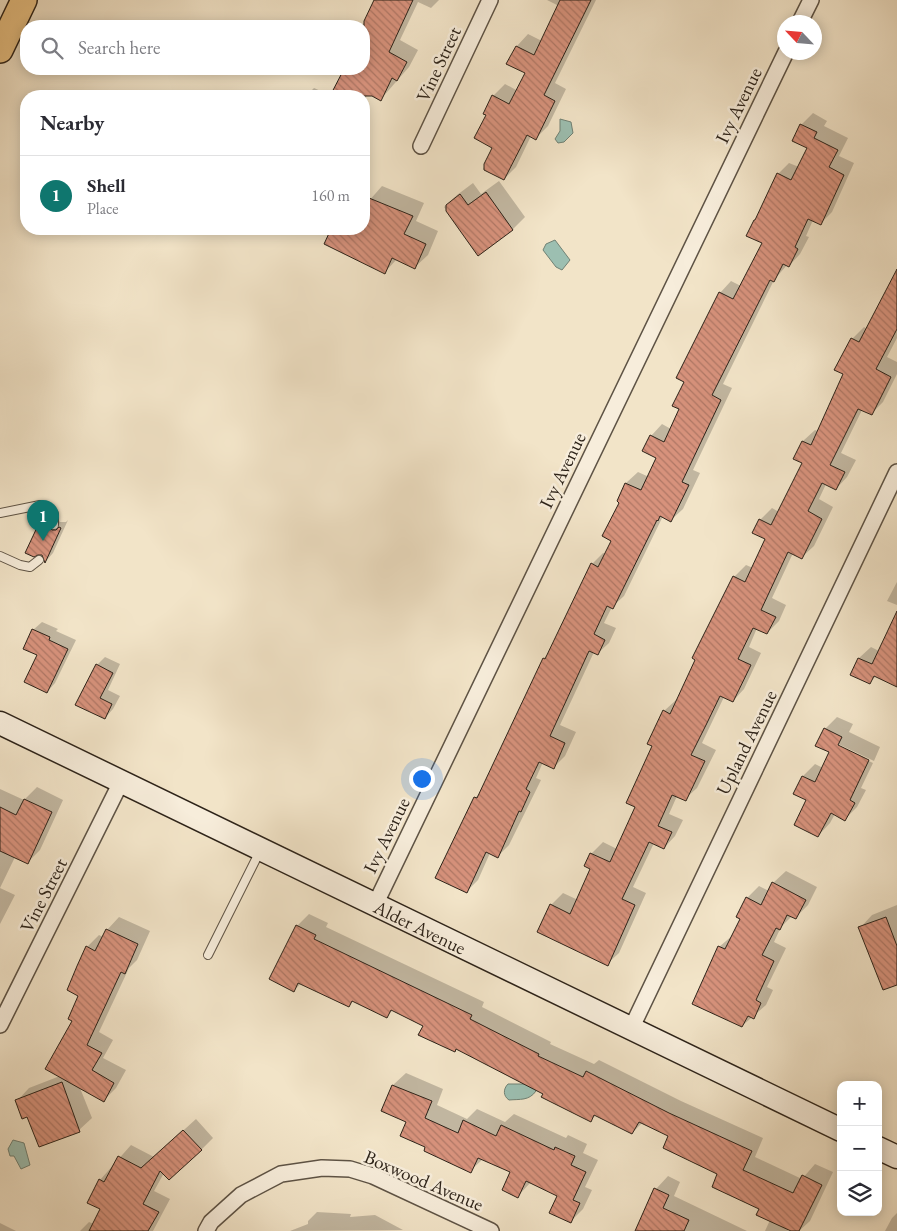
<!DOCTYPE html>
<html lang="en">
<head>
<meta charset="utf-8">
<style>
  :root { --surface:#fff; --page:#f2f2f3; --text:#2b2b33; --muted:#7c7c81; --line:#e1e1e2; --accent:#0f766e }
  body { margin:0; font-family:"EB Garamond",serif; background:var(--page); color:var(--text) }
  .controls { position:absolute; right:15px; bottom:15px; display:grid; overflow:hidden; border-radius:10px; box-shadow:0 2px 12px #0003 }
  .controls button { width:45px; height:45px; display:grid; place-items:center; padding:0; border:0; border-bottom:1px solid var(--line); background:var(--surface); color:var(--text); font:25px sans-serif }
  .compass { position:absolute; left:777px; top:15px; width:45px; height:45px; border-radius:50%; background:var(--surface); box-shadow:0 2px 12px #0003; rotate:296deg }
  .you { position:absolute; left:421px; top:778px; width:18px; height:18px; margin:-12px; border:4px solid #fff; border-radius:50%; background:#1a73e8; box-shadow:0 0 0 8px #1a73e833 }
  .badge { display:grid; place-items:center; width:32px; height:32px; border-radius:50%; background:var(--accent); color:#fff; font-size:16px; font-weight:700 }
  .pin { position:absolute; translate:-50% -41px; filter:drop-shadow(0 1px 2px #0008) }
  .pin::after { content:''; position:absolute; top:26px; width:18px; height:15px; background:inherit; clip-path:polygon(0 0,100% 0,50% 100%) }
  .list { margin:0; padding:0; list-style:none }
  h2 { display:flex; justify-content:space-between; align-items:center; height:65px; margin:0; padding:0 20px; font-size:21px }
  h2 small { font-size:16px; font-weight:400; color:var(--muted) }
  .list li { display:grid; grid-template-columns:32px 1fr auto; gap:15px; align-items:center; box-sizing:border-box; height:80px; padding:0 20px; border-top:1px solid var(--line) }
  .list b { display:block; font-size:19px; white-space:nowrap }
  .list p { margin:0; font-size:16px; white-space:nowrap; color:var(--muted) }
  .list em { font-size:16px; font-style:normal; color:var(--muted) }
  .icon { flex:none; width:28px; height:28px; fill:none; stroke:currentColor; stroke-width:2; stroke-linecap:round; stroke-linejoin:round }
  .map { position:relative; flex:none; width:897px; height:1231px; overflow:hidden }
  .search { position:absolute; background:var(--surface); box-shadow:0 2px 12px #0003; left:20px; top:20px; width:350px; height:55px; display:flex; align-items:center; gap:12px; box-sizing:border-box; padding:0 18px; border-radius:20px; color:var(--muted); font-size:19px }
  .panel { position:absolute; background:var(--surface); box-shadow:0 2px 12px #0003; left:20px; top:90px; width:350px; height:145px; border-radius:20px }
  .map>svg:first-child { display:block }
  .water { fill:#9cbfb1; stroke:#708174 }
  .shadow { fill:#0003 }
  .building { fill:url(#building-back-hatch); stroke:#2d2319 }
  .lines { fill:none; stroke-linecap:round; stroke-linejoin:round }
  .lane-casing { stroke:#5e5345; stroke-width:10 }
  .street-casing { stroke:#5e5345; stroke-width:18 }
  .secondary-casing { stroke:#2d2319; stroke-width:25 }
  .primary-casing { stroke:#2d2319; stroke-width:28 }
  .lane { stroke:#f7eddb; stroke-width:8 }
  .street { stroke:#f7eddb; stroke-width:15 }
  .secondary { stroke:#f7eddb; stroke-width:22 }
  .primary { stroke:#e9c284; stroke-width:25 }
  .labels { text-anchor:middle; stroke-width:5; stroke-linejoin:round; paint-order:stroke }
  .street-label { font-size:19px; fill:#2d2319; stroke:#f7eddb }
</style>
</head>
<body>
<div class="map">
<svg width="897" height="1231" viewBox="0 0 897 1231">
  <defs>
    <pattern id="building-back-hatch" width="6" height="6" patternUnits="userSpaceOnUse" patternTransform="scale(1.25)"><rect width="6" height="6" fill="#d7927c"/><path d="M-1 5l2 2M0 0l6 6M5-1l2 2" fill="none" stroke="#af7765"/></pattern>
  </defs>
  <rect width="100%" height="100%" fill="#f2e4c8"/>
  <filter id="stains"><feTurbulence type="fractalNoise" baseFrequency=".004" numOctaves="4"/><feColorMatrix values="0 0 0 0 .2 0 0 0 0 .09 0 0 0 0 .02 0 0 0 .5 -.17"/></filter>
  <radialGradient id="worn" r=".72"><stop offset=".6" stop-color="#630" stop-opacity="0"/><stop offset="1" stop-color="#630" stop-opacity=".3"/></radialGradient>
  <!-- water -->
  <path class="water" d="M560,119L571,122L573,133L564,142L558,143L555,139L560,131Z
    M555,240L570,260L562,270L556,267L543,250L546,244Z
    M508,1084H531L536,1089V1091C529,1101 520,1099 509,1100C503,1096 503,1089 508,1084Z
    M13,1140L24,1143L30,1165L21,1169L14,1156H10L8,1149Z"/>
  <!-- shadow -->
  <path class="shadow" d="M376,0H439L431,8L418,2L400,40L418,50L409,67L381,99L368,93L364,101V96H306L314,88L332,96L346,69H364V26H362Z
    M547,0H596L555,83L566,89L548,126L536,138L531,136L516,167L504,179L483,169L494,147L488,114L493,96L505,84L518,91L527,73L508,63L517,46L528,34L542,41L559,6Z
    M364,111L368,113L364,122Z
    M813,113L827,121L824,126L848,138L839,156L854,163L832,212L820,224L813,220L806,236L809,237L800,254L789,266L787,265L774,280L723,384L732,388L693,470L700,473L683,509L671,520L663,516L624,596L612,607L604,623L616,628L609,643L597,654L594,652L560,725L576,732L565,756L554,767L543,762L536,778L541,780L509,845L497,857L490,853L478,880L467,891L475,798L482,791L544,658L548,654L592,564L603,553L606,554L613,540L621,502L618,501L626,483L638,472L649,477L658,457L651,436L662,424L671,429L681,409L686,382L720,293L731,281L741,286L764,243L778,174L789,163L799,167L809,148L801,125Z
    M499,181L525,217L513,229L479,254L444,207L457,195L473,183L481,194Z
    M382,186L424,203L416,221L438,231L428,255L415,267L397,259L385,272L325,244L332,229H364V200L368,202Z
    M897,275V338L887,357L897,362V374L883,402L871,414L862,410L841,453L856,460L847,477L836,489L826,484L819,499L833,507L814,546L802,557L793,553L772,598L786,605L779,621L767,633L757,628L749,647L761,653L744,689L733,701L724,697L702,743L716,750L697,788L685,799L677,796L669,814L683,820L675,836L664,848L654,843L633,887L646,893L619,953L607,964L551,905L563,893L578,900L592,868L591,854L603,842L617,849L637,807L664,711L676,700H678L734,577L746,565L753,568L767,539L760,520L772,508L779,512L803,462L795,458L803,441L815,430L818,431L845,374L852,339L864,327L867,329Z
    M50,512L60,522H66L68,520L53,553L46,561L42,520Z
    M897,582V605L887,601Z
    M897,615V686L876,676L869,683L852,674L859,658L871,647L879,651Z
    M42,622L58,629L56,631L76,640L55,683L47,692L33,630Z
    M105,657L120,664L108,690L120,696L113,709L105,718L77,704L97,665Z
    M837,717L853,724L849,732L880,747L874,761L838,744V746L873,763L861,788L866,790L857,807L845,819L835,814L830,823L818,836L803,776L815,764L823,768L831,752L825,729Z
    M37,787L63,800L40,850L27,863L15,857L0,888L15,895L0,924V789L24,800Z
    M786,871L817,887L808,905L795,918L792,916L781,927L774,942L786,948L767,987L773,990L766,1005L742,1026L719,947L733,935L741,918L747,898L759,886L769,891L773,883Z
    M897,905V983L860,928L872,915Z
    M309,914L328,923L326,927L484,1002L482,1007L551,1042L550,1044L594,1064L599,1060L681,1101L763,1138L755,1157L802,1179L815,1164L833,1172L810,1221L799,1231L789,1229L788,1231H765L770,1220L761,1208L670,1136L643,1122L632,1133L596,1115L591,1120L424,1025L393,1010L387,1016L354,1000L349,1006L301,983L294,991L297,926Z
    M119,917L150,931L137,960L129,968L99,1032L113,1040L103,1058L126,1070L116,1088L104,1100L80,1088L92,1118L79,1130L28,1115L17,1101L29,1088L60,1076L80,995L87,947L99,935L103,937L107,930Z
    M406,1073L443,1089L437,1105L467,1119L477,1109L505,1122L514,1114L566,1138L568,1135L587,1144L583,1153L598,1160L585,1187L592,1190L583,1209L571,1221L559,1195L531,1182L518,1196L511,1172L483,1159L470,1171L427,1147L407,1121L383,1110L393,1085Z
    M196,1119L213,1138L201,1150L164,1173L154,1191L170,1199L153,1231H80L89,1222L94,1224L102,1209L100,1180L131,1145L154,1157Z
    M668,1176L680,1182L674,1196L747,1231H636L656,1189Z
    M317,1212L351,1214L350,1217L375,1215L403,1230L290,1231L308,1224V1221Z
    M897,1213V1231H885L892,1218Z
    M0,1223L16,1231H0Z"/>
  <!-- building -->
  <path class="building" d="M374,0H413L389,52L407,62L397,81L392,78L381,101L372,96H330L344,69H364V21Z
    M560,0H591L544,95L555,101L536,140L527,135L504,180L484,170V164L492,148L474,138L486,115L483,114L492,95L509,104L525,73L506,64L516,46L534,55Z
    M800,124L817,132L814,138L838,150L829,167L844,175L821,225L808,219L795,247L798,249L789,267L783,264L774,282L770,280L712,395L721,400L682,482L689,485L671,522L660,516L658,521L657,520L613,609L607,606L594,634L605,640L598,655L589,651L550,736L565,743L554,769L539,762L526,789L530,792L521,812L519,811L498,858L486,852L467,893L435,878L474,797L477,798L543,658L545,659L591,563L598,567L611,541L602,536L619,503L617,501L625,483L641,490L656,458L642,451L650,435L664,442L679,409L672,406L684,382L676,378L719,292L733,299L762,243L746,236L754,220H755L777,173L791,180L807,148L792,141Z
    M486,192L513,230L478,256L446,211V205L460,194L468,205Z
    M369,198L413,216L404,234L426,244L415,269L392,258L385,274L324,244L331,229H364V210Z
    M897,269V329L876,369L891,377L872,415L858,409L830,465L845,472L836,490L822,483L808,511L822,519L802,559L788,552L761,610L776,617L767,634L753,628L738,659L751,665L733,702L720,696L707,723L691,755L705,761L686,801L672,795L658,826L672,832L664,849L649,842L622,899L635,905L608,966L537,932L550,904L570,914L590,869L584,866L590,853L610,862L635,807L626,803L652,746L647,744L663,710L670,714L695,660L692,658L733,576L745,582L765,539L752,533L759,519L771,525L802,463L793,459L802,441L811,445L843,374L834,370L851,338L859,342Z
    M41,519L48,522L49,527L52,530H56L59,527L61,528L45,563L42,555H38L34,557L25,553Z
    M897,611V687L874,676L870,684L850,675L858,658L872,664Z
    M32,629L50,637L49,640L68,649L47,693L24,682L37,655L23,649Z
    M96,664L113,673L100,698L112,704L105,719L75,705Z
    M824,728L842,737L838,745L869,760L850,800L855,803L845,821L831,813L818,837L794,825L806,800L793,794L802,776L815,782L829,752L815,746Z
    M24,799L52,812L28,864L0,851V807L16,815Z
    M772,882L806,900L796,919L787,915L780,930L776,928L762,955L774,961L756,1000L761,1003L754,1019L748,1016L742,1027L692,1004L718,946L725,949L740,919L736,917L746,897L761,905Z
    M886,917L897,946V985L883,990L858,927Z
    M296,925L316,935L314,939L472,1015L470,1019L539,1054L538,1056L583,1077L586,1071L669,1113L752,1151L743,1170L793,1193L802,1175L822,1185L799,1231H791L756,1215L759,1209L712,1187L717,1174L663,1148L668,1136L639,1122L632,1134L594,1115L591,1122L541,1097L543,1094L456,1049L455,1052L418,1035L423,1026L391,1010L387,1018L352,1001L349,1007L298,983L294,992L269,979Z
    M106,929L138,944L125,974L121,972L87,1045L102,1053L92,1070L114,1083L104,1102L45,1069L72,1021L68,1019L78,996L67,990L77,966L86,946L95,951Z
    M62,1082L80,1132L39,1147L27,1117L22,1119L15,1100Z
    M392,1085L432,1101L425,1118L458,1133L463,1120L496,1136L501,1125L554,1150L555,1147L575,1156L571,1165L586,1172L573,1200L580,1203L571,1223L549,1213L557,1196L526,1181L518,1198L502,1190L510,1172L478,1158L471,1173L424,1151L425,1147L400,1136L406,1122L381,1111Z
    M183,1130L202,1150L169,1180L160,1171L143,1204L159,1212L148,1231H89L100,1209L87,1203L99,1179L104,1182L118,1156L141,1168Z
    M654,1188L669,1195L663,1208L689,1220L684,1231H635Z"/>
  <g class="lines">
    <defs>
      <path id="lane" d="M0,513L40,505L54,514V525
        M0,556L20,565L30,567L39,560
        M208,955L260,851"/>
      <path id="street" d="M800,22L811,0
        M421,146L490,0
        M375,905L786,52
        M0,1025L121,782
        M631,1029L897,472
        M206,1231L211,1222L241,1195L281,1174L322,1168L350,1169L373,1176L491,1231"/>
      <path id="secondary" d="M0,723L841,1130
        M878,1148L897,1157"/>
      <path id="primary" d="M0,50L24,0"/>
    </defs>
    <!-- lane casing -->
    <use href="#lane" class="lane-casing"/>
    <!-- street casing -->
    <use href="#street" class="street-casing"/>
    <!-- secondary casing -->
    <use href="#secondary" class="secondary-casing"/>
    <!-- primary casing -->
    <use href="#primary" class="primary-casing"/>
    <!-- lane -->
    <use href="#lane" class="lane"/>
    <!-- street -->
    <use href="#street" class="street"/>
    <!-- secondary -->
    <use href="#secondary" class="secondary"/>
    <!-- primary -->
    <use href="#primary" class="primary"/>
  </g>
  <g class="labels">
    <!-- street labels -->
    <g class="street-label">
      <text transform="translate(438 64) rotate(-65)" y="7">Vine Street</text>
      <text transform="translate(738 105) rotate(-64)" y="7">Ivy Avenue</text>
      <text transform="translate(562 470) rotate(-64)" y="7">Ivy Avenue</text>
      <text transform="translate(746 742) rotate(-64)" y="7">Upland Avenue</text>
      <text transform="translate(386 835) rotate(-64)" y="7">Ivy Avenue</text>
      <text transform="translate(43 895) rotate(-63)" y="7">Vine Street</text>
      <text transform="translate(420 927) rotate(26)" y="7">Alder Avenue</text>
      <text transform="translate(424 1180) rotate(23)" y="7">Boxwood Avenue</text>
    </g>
  </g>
  <rect width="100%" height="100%" filter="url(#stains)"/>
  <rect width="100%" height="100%" fill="url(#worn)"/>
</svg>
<div class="controls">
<button>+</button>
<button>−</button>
<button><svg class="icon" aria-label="layers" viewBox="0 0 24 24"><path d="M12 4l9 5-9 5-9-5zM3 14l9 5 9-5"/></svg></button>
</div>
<svg class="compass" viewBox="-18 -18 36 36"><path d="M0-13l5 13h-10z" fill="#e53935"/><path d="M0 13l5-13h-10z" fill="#7c7c81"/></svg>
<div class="you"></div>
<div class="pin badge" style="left:43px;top:541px">1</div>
<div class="search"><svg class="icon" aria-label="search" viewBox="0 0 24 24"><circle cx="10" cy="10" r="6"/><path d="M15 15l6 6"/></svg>Search here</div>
<section class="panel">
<h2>Nearby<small></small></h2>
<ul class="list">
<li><span class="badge">1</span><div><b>Shell</b><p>Place</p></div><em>160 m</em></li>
</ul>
</section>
</div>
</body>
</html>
